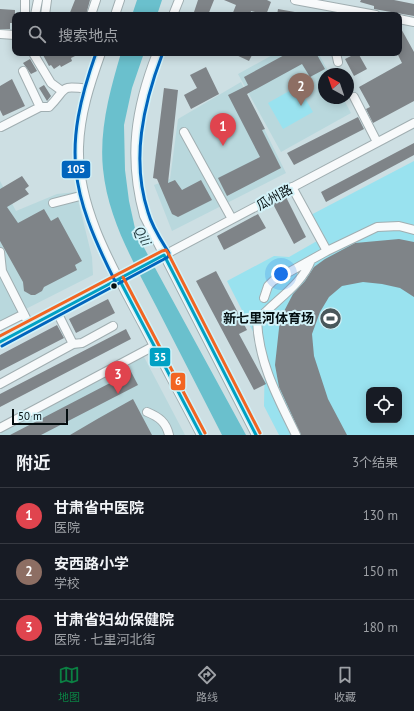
<!DOCTYPE html>
<html lang="zh">
<head>
<meta charset="utf-8">
<style>
  :root { --surface:#171b24; --page:#242831; --text:#f1f3f6; --muted:#9ea1a6; --line:#363941; --accent:#0b8043 }
  body { margin:0; font-family:"PT Sans","Noto Sans SC",sans-serif; background:var(--page); color:var(--text) }
  .controls { position:absolute; right:12px; bottom:12px; display:grid; overflow:hidden; border-radius:8px; box-shadow:0 2px 10px #0003 }
  .controls button { width:36px; height:36px; display:grid; place-items:center; padding:0; border:0; border-bottom:1px solid var(--line); background:var(--surface); color:var(--text); font:20px sans-serif }
  .compass { position:absolute; left:318px; top:68px; width:36px; height:36px; border-radius:50%; background:var(--surface); box-shadow:0 2px 10px #0003; rotate:320deg }
  .scale { position:absolute; left:12px; bottom:10px; width:56px; box-sizing:border-box; padding-left:4px; border:2px solid #040e10; border-top:0; font-size:11px; line-height:14px; white-space:nowrap; color:#040e10; -webkit-text-stroke:3px #d2f2f8; paint-order:stroke }
  .you { position:absolute; left:281px; top:274px; width:14px; height:14px; margin:-10px; border:3px solid #fff; border-radius:50%; background:#1a73e8; box-shadow:0 0 0 6px #1a73e833 }
  .badge { display:grid; place-items:center; width:26px; height:26px; border-radius:50%; background:var(--accent); color:#fff; font-size:13px; font-weight:700 }
  .pin { position:absolute; translate:-50% -33px; filter:drop-shadow(0 1px 2px #0008) }
  .pin::after { content:''; position:absolute; top:21px; width:14px; height:12px; background:inherit; clip-path:polygon(0 0,100% 0,50% 100%) }
  .list { margin:0; padding:0; list-style:none }
  h2 { display:flex; justify-content:space-between; align-items:center; height:52px; margin:0; padding:0 16px; font-size:17px }
  h2 small { font-size:13px; font-weight:400; color:var(--muted) }
  .list li { display:grid; grid-template-columns:26px 1fr auto; gap:12px; align-items:center; box-sizing:border-box; height:56px; padding:0 16px; border-top:1px solid var(--line) }
  .list b { display:block; font-size:15px; white-space:nowrap }
  .list p { margin:0; font-size:13px; white-space:nowrap; color:var(--muted) }
  .list em { font-size:13px; font-style:normal; color:var(--muted) }
  .icon { flex:none; width:22px; height:22px; fill:none; stroke:currentColor; stroke-width:2; stroke-linecap:round; stroke-linejoin:round }
  .map { position:relative; flex:none; width:414px; height:435px; overflow:hidden }
  .search { position:absolute; background:var(--surface); box-shadow:0 2px 10px #0003; left:12px; right:12px; top:12px; height:44px; display:flex; align-items:center; gap:10px; box-sizing:border-box; padding:0 14px; border-radius:8px; color:var(--muted); font-size:15px }
  .sheet { height:220px; background:var(--surface) }
  nav { display:flex; justify-content:space-around; align-items:center; box-sizing:border-box; height:56px; border-top:1px solid var(--line); background:var(--surface); font-size:11px; color:var(--muted) }
  nav a { display:grid; justify-items:center; gap:2px }
  nav .on { color:var(--accent) }
  .map>svg:first-child { display:block }
  .built { fill:#b9d8dd }
  .green { fill:#99e2ef; fill-rule:evenodd }
  .water { fill:#6ac0cd }
  .building { fill:#7f8488 }
  .lines { fill:none; stroke-linecap:round; stroke-linejoin:round }
  .minor-casing { stroke:#a0aeb1; stroke-width:10 }
  .minor { stroke:#f8fafb; stroke-width:8 }
  .bus-1-casing { stroke:#d2f2f8; stroke-width:6 }
  .bus-2-casing { stroke:#d2f2f8; stroke-width:6 }
  .bus-3-casing { stroke:#d2f2f8; stroke-width:6 }
  .bus-1 { stroke:#00a1c4; stroke-width:3 }
  .bus-2 { stroke:#0065bd; stroke-width:3 }
  .bus-3 { stroke:#f26522; stroke-width:3 }
  .bus-dot { fill:#040e10; stroke:#d2f2f8; stroke-width:1.5 }
  .labels { text-anchor:middle; stroke-width:4; stroke-linejoin:round; paint-order:stroke }
  .street-label { font-size:13px; fill:#040e10; stroke:#d2f2f8 }
  .poi-label { font-size:13px; font-weight:bold; fill:#040e10; stroke:#d2f2f8; text-anchor:end }
  .water-label { font-size:14px; font-style:italic; fill:#213a3f; stroke:#d2f2f8 }
  .line-badge { stroke:#d2f2f8; stroke-width:1.5 }
  .badge-label { font-size:11px; text-anchor:middle; font-weight:bold; fill:#fff }
</style>
</head>
<body>
<div class="map">
<svg width="414" height="435" viewBox="0 0 414 435">
  <rect width="100%" height="100%" fill="#cddfe3"/>
  <!-- built -->
  <path class="built" d="M276,53H318L330,74H324V98H343L351,113L281,152L238,74Z
    M241,82L286,173L172,231L154,185L170,179L178,119Z
    M0,181L16,211L57,194L76,192L92,257L93,275L0,322Z
    M143,355L185,435H0V433Z"/>
  <!-- green -->
  <path class="green" d="M298,86L313,112L283,129L268,103Z
    M414,161V435H279L264,406L265,355L227,281L274,256L289,257L317,241L305,218ZM369,390H399V420H369Z"/>
  <!-- water -->
  <path class="water" d="M137,0H162L157,15H132Z
    M121,53H144L132,88L124,125L125,170L129,201L136,233L246,435H222C200,392 178,349 156,306C133,261 108,219 103,169C99,130 110,90 121,53Z"/>
  <!-- building -->
  <path class="building" d="M75,0H90L86,15H69Z
    M198,0H214L208,15H193Z
    M224,0H267L271,2L266,15L251,11L250,15H232L236,5Z
    M361,0H394L414,4V16L374,9V6L360,2Z
    M0,9L15,10V23H10V29H0Z
    M278,9L295,12V15H277Z
    M399,25L414,52V101L373,123L366,109L370,107L359,87L402,63L397,53H399Z
    M42,53H81L71,58L72,61L61,67L60,65L54,69L51,65L49,66Z
    M232,53H253L249,61Z
    M288,53H316L325,69L310,77L302,64L247,94L265,129L262,130L281,168L227,196L218,178L260,157L228,95L248,85L244,77Z
    M349,53H358L367,69L354,76L345,59L351,56Z
    M30,59L37,71L31,74L23,63Z
    M206,67L219,94L191,109L184,95L197,88L190,75Z
    M12,79L25,106L3,116L0,110V86Z
    M44,85L51,96L47,101L39,88Z
    M164,88L178,90L168,183L175,180L182,190L201,180L212,200L178,217L172,214L157,179L153,178Z
    M358,117L364,129L294,165L287,153Z
    M414,143V155L326,202L321,192Z
    M22,176L29,186L25,189L29,194L7,207L18,223L44,209L51,221L58,217L82,261L75,265L77,270L44,287L42,291L35,295H31L24,291L23,282L0,241V189Z
    M286,197L306,237L294,244L273,204Z
    M258,214L266,228L224,250L217,236Z
    M399,239L414,242V297L400,288L382,284L363,282L342,286L329,297L320,312L312,334L314,356L328,399L347,435H301L279,387L275,365L280,319L293,294L305,281L314,267L325,259L355,243Z
    M216,271L247,330L239,334L266,384L254,390L196,281Z
    M108,299L115,313L76,333L69,319Z
    M57,325L64,338L0,371V355Z
    M126,329L131,339L0,407V394Z
    M128,366L138,385L41,435H10L110,383L107,377Z
    M133,399L152,435H70L99,418Z"/>
  <g class="lines">
    <defs>
      <path id="minor" d="M295,0L376,15
        M25,15V0
        M35,15L38,0
        M45,15L47,0
        M91,15L96,0
        M115,15L120,0
        M173,15L179,0
        M399,19L414,22
        M0,34L15,35
        M33,53L51,83L62,91
        M101,53C90,84 80,114 79,147C77,209 115,272 143,325C162,362 182,398 201,435
        M157,53C135,109 128,157 144,216L256,435
        M336,53L338,62
        M23,71L40,107
        M354,97L377,142
        M1,127L40,107H49C68,88 58,85 88,89
        M184,132L232,219
        M292,187L327,251
        M53,203L84,195
        M0,252L2,271L30,326
        M264,298L268,286L273,281L327,251L377,227L399,226L414,230
        M0,326L24,314
        M0,342L414,123
        M73,344L82,343L113,326
        M0,384L73,344L57,312
        M147,412C159,417 166,422 169,435
        M0,428L154,346
        M296,435C278,398 259,364 257,321C274,301 302,285 311,260"/>
    </defs>
    <!-- minor casing -->
    <use href="#minor" class="minor-casing"/>
    <!-- minor -->
    <use href="#minor" class="minor"/>
    <defs>
      <path id="bus-1" d="M119,279L201,435
        M0,342L164,255L256,435"/>
      <path id="bus-2" d="M96,53C62,149 70,192 115,281
        M2,346L168,257L169,253C161,240 152,227 148,212C131,160 143,105 162,55"/>
      <path id="bus-3" d="M123,277L205,433
        M0,336L162,251L166,250L168,253L260,433"/>
    </defs>
    <!-- bus-1 casing -->
    <use href="#bus-1" class="bus-1-casing"/>
    <!-- bus-2 casing -->
    <use href="#bus-2" class="bus-2-casing"/>
    <!-- bus-3 casing -->
    <use href="#bus-3" class="bus-3-casing"/>
    <!-- bus-1 -->
    <use href="#bus-1" class="bus-1"/>
    <!-- bus-2 -->
    <use href="#bus-2" class="bus-2"/>
    <!-- bus-3 -->
    <use href="#bus-3" class="bus-3"/>
  </g>
  <!-- icons -->
  <defs>
    <symbol id="stadium-disc" viewBox="-11 -11 22 22"><circle r="9.5" fill="#4a575a" stroke="#d2f2f8"/><path d="M0-5a6.5 5 0 1 0 0 10a6.5 5 0 1 0 0-10ZM-3.5-1.8h7v3.6h-7Z" fill="#fff"/></symbol>
  </defs>
  <g fill-rule="evenodd">
    <use href="#stadium-disc" x="318" y="306" width="25" height="25"/>
  </g>
  <!-- markers -->
  <circle class="bus-dot" cx="114" cy="286" r="3.5"/>
  <g class="labels">
    <!-- street labels -->
    <g class="street-label">
      <text transform="translate(274 197) rotate(-28)" y="5">瓜州路</text>
    </g>
    <!-- poi labels -->
    <g class="poi-label">
      <text x="314" y="323">新七里河体育场</text>
    </g>
    <!-- water labels -->
    <g class="water-label">
      <text transform="translate(143 236) rotate(62)" y="5">Qili</text>
    </g>
  </g>
  <g class="line-badge">
    <rect x="61" y="160" width="30" height="19" rx="4" fill="#0065bd"/>
    <rect x="149" y="347" width="22" height="20" rx="4" fill="#00a1c4"/>
    <rect x="170" y="372" width="16" height="19" rx="4" fill="#f26522"/>
  </g>
  <g class="badge-label">
    <text x="76" y="173">105</text>
    <text x="160" y="361">35</text>
    <text x="178" y="385">6</text>
  </g>
</svg>
<div class="controls">
<button><svg class="icon" aria-label="locate" viewBox="0 0 24 24"><circle cx="12" cy="12" r="6"/><path d="M12 2v4M12 18v4M2 12h4M18 12h4"/></svg></button>
</div>
<svg class="compass" viewBox="-18 -18 36 36"><path d="M0-13l5 13h-10z" fill="#e53935"/><path d="M0 13l5-13h-10z" fill="#9ea1a6"/></svg>
<div class="scale">50 m</div>
<div class="you"></div>
<div class="pin badge" style="left:223px;top:146px;background:#e0444e">1</div>
<div class="pin badge" style="left:301px;top:106px;background:#8d6e63">2</div>
<div class="pin badge" style="left:118px;top:394px;background:#e0444e">3</div>
<div class="search"><svg class="icon" aria-label="search" viewBox="0 0 24 24"><circle cx="10" cy="10" r="6"/><path d="M15 15l6 6"/></svg>搜索地点</div>
</div>
<section class="sheet">
<h2>附近<small>3个结果</small></h2>
<ul class="list">
<li><span class="badge" style="background:#e0444e">1</span><div><b>甘肃省中医院</b><p>医院</p></div><em>130 m</em></li>
<li><span class="badge" style="background:#8d6e63">2</span><div><b>安西路小学</b><p>学校</p></div><em>150 m</em></li>
<li><span class="badge" style="background:#e0444e">3</span><div><b>甘肃省妇幼保健院</b><p>医院 · 七里河北街</p></div><em>180 m</em></li>
</ul>
</section>
<nav>
<a class="on"><svg class="icon" aria-label="map" viewBox="0 0 24 24"><path d="M3 6l6-2 6 2 6-2v14l-6 2-6-2-6 2zM9 4v14M15 6v14"/></svg>地图</a>
<a><svg class="icon" aria-label="directions" viewBox="0 0 24 24"><path d="M12 3l9 9-9 9-9-9zM9 14v-3h6M13 9l2 2-2 2"/></svg>路线</a>
<a><svg class="icon" aria-label="saved" viewBox="0 0 24 24"><path d="M7 4h10v16l-5-4-5 4z"/></svg>收藏</a>
</nav>
</body>
</html>
